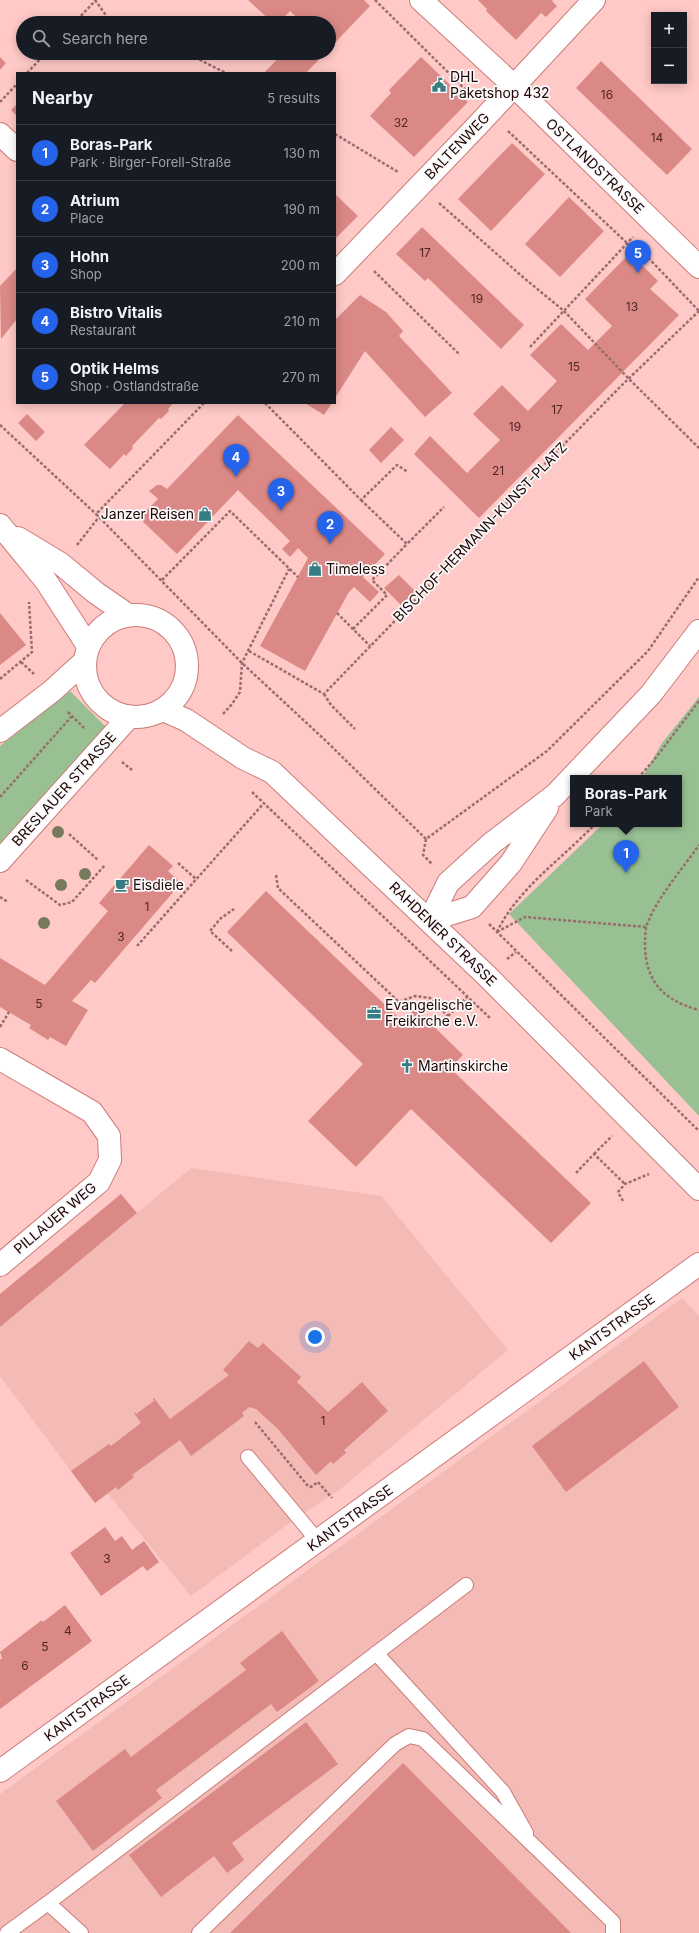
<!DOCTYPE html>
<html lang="en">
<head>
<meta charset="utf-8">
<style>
  :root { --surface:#171b24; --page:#20242c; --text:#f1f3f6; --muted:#9ea1a6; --line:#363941; --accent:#2563eb }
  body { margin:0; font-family:Inter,sans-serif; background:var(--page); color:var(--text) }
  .controls { position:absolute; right:12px; top:12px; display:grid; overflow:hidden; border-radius:0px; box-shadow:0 2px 10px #0003 }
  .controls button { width:36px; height:36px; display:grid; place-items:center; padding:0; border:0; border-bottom:1px solid var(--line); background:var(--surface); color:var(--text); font:20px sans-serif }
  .you { position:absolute; left:315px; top:1337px; width:14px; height:14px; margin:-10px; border:3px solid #fff; border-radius:50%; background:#1a73e8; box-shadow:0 0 0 6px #1a73e833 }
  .badge { display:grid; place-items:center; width:26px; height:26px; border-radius:50%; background:var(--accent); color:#fff; font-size:13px; font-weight:700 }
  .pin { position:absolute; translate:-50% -33px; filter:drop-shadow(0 1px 2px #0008) }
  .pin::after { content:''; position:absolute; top:21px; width:14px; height:12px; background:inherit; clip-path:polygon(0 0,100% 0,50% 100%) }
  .popup { position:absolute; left:570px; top:775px; width:112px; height:52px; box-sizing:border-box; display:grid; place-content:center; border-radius:0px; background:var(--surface); filter:drop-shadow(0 1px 3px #0005); font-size:13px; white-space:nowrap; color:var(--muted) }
  .popup b { font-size:15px; color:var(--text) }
  .popup::after { content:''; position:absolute; left:50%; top:100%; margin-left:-8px; border:8px solid transparent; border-top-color:var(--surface) }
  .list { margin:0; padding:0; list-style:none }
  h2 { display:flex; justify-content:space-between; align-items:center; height:52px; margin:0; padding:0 16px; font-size:17px }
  h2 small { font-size:13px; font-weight:400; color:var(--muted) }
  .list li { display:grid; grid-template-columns:26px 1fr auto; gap:12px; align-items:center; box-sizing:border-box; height:56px; padding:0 16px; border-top:1px solid var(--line) }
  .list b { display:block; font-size:15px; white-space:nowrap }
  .list p { margin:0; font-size:13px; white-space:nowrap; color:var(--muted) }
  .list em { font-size:13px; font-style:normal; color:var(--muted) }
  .icon { flex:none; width:22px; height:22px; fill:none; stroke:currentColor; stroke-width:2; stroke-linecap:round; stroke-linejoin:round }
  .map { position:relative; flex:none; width:699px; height:1933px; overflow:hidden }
  .search { position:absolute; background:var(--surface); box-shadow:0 2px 10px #0003; left:16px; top:16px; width:320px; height:44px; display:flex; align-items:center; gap:10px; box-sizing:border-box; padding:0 14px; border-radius:22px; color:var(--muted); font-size:15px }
  .panel { position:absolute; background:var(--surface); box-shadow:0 2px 10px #0003; left:16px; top:72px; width:320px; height:332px; border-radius:0px }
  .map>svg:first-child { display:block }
  .built { fill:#f3bab6 }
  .green { fill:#98c093 }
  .building { fill:#da8986 }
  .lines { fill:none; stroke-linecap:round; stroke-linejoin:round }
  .service-casing { stroke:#cc7c7a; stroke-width:16 }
  .minor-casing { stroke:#cc7c7a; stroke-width:24 }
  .path { stroke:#986e6d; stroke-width:2.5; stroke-dasharray:3 2; stroke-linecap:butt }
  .service { stroke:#fff; stroke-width:14 }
  .minor { stroke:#fff; stroke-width:22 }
  .tree { fill:#76795b }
  .labels { text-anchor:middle; stroke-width:3.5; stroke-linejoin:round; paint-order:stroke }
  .number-label { font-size:12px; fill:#4f2626 }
  .poi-label { font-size:14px; fill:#210506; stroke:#f9f9f9; text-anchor:start }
  .street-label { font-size:14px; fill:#210506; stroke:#f9f9f9 }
</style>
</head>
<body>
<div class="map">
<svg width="699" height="1933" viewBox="0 0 699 1933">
  <rect width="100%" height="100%" fill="#fec9c6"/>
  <!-- built -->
  <path class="built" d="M191,1168L381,1196L508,1350L338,1491L295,1519L191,1596L108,1494L95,1503L0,1376V1327Z
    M682,1298L699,1316V1933H0V1794Z"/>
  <!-- green -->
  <path class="green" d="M70,691L107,728L0,844V746Z
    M699,697V1116L509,914L603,824H679V778H642L662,743Z"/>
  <!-- building -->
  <path class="building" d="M248,0H364L370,6L329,49V23H311L306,18L302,22L290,11L278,23H273Z
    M478,0H553L552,1L557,6L546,17L541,13L516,40L486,11L487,9Z
    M283,53H325L306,73H264Z
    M0,57L6,63L0,70Z
    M421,57L468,102L414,157L370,116L391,93L389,90Z
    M601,61L692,149L667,175L576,88Z
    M17,104V116L11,110Z
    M512,143L545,174L491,231L458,199Z
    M335,194L358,216L335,239Z
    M569,197L604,231L560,277L525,244Z
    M422,227L524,325L501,349L428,278L425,281L396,254Z
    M630,253L658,281L650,289L679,315L479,518L414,454L430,436L467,473L500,440L473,414L502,385L528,411L557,381L530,355L561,324L588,350L612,326L585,299Z
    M17,268V319L1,339L0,286Z
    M360,295L386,312L403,331L399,336L452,393L425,417L365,351L335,398V320Z
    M125,403H173L168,409L169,411L161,419L159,418L132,446L133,448L126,456L124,454L110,469L84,445Z
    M305,403H332L324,415Z
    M27,414L45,432L36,441L18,423Z
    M238,415L385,554L363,577L379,592L370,602L354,587L349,592L305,671L260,646L308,558L298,548L290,557L282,549L290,541L238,490L177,554L139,518L158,499L149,491L157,485H161L167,489Z
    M391,427L404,440L381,463L369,450Z
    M399,575L415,591L401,605L384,588Z
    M0,613L26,645L0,665Z
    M149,845L173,866L168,871L181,883L95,983L91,980L72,1001L88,1010L66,1046L50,1037L48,1040L29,1028L31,1025L0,1007V958L45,985L108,911L99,903Z
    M266,891L403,1022L415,1008L463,1055L450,1068L591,1203L551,1243L411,1109L356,1167L308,1121L363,1064L227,932Z
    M121,1194L137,1213L0,1327V1294Z
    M249,1341L258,1348L263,1343L301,1377L297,1382L328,1412L362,1382L388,1411L344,1450L346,1453L333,1464L331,1461L316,1475L278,1429L256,1409L249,1407L242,1413L244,1416L191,1456L180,1440L132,1475L134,1477L118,1490L116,1487L95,1503L71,1471L109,1444L111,1446L141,1423L134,1413L135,1412L136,1414L154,1401L153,1399L154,1398L170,1419L229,1375L223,1370Z
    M644,1361L679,1407L566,1492L532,1446Z
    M105,1527L115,1541L122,1536L132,1550L144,1541L159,1562L147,1571L143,1566L101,1596L70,1553Z
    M65,1605L92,1641L0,1709V1660L2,1658L0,1652L42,1620L43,1622Z
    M282,1631L319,1681L277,1712L271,1704L156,1790L162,1798L93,1851L56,1801L125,1749L131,1757L246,1670L240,1663Z
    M306,1722L338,1764L232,1843L244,1860L227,1873L214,1856L161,1897L129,1855Z
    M403,1763L571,1933H230Z"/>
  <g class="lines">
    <defs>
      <path id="service" d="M248,1457L318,1541
        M376,1653L503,1792L526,1833
        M48,1903L466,1585
        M7,1933L48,1903L81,1933
        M199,1933L395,1744L409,1736L423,1739L613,1922V1933"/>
      <path id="minor" d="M421,0L513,85L699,267
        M0,134L17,150
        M335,274L476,127L594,0
        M0,525L46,581L88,646
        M18,538L61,564L96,593L128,615
        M85 666a51 51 0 1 1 102 0a51 51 0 1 1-102 0Z
        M163,710L186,720L243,758L272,772L487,976L699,1189
        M0,731L52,691L85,661
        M0,861L129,717
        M430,920L448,883L492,843L555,795L651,694L699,631
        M430,920L472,907L511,863L547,808
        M0,1059L92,1112L109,1136L110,1160L99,1182L0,1265
        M0,1771L699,1264"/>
    </defs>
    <!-- service casing -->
    <use href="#service" class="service-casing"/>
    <!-- minor casing -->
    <use href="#minor" class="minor-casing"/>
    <!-- path -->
    <path class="path" d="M95,0L108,18L120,23
      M375,0L471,95
      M74,23L96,0
      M186,53L226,73
      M27,73L46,53
      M0,102L17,84
      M508,131L627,243L638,247L699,311
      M335,134L398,172
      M439,203L524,278L564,311L629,379L699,448
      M374,271L460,355
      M530,347L633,237
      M204,403L96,514L242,663L326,741L426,839L547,751L648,651L699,577
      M265,403L361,500L397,465L408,472
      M0,425L96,514
      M361,500L407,544L444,507
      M77,545L99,517
      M162,580L230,511L298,577
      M337,613L370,646
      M353,629L387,595L372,580L407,544
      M249,651L324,694L480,533L488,522L621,386L699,311
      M21,662L34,674
      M0,679L32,652L29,602
      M324,694L331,705L355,729
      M68,712L84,728
      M223,714L232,704L240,692L242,663L289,569
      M122,762L132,770
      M638,778L654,760L699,701
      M252,792L491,1019
      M0,797L72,716
      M69,834L98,860
      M426,839L423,855L432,864
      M178,863L196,879
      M276,875L278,888L399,1002L415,996L430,998L448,1016
      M26,880L60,905L72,902L105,865
      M0,897L8,902
      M489,924L699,1131
      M646,927C641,971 654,998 699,1010
      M497,932L525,917L646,927C657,897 681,871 699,845
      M497,932C518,888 562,859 595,824
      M137,946L264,803
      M232,951L210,931L221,918L234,909
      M507,959L516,952
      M441,1023L467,997
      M0,1027L9,1012
      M594,1154L612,1136
      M576,1173L594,1154L625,1184
      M623,1201L618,1192L625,1184L649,1174
      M255,1422L308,1486L311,1487L318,1482L332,1498"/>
    <!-- service -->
    <use href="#service" class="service"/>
    <!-- minor -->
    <use href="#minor" class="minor"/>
  </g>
  <!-- trees -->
  <g class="tree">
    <circle cx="58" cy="832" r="6"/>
    <circle cx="85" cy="874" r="6"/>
    <circle cx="61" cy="885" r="6"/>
    <circle cx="44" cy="923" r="6"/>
  </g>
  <!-- icons -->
  <defs>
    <symbol id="civic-bare" viewBox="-9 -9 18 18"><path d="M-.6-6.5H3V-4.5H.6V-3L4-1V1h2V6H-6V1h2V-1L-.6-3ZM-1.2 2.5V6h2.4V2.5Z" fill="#357d83" stroke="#f9f9f9" stroke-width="2.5" paint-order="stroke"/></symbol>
    <symbol id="shop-bare" viewBox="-9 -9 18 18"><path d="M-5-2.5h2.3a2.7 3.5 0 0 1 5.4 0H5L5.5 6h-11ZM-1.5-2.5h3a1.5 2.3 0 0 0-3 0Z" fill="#357d83" stroke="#f9f9f9" stroke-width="2.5" paint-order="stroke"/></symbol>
    <symbol id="cafe-bare" viewBox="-9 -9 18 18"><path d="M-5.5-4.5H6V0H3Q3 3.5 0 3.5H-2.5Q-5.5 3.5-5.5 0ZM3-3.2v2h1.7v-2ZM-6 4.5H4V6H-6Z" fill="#357d83" stroke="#f9f9f9" stroke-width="2.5" paint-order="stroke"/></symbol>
    <symbol id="office-bare" viewBox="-9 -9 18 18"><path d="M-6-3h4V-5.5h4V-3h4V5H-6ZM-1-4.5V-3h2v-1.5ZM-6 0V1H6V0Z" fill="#357d83" stroke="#f9f9f9" stroke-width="2.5" paint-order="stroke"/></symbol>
    <symbol id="church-bare" viewBox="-9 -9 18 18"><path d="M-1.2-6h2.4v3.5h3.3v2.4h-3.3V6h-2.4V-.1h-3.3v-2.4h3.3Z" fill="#357d83" stroke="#f9f9f9" stroke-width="2.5" paint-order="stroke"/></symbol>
  </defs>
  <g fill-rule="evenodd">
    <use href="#civic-bare" x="429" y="75" width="20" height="20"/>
    <use href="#shop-bare" x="195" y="504" width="20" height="20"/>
    <use href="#shop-bare" x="305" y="559" width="20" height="20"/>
    <use href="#cafe-bare" x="112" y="875" width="20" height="20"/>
    <use href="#office-bare" x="364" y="1003" width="20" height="20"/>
    <use href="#church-bare" x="397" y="1056" width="20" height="20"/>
  </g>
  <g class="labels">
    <!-- number labels -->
    <g class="number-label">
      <text x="607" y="99">16</text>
      <text x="401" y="127">32</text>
      <text x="657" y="142">14</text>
      <text x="425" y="257">17</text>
      <text x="477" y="303">19</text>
      <text x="632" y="311">13</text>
      <text x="574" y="371">15</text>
      <text x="557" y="414">17</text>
      <text x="515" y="431">19</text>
      <text x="498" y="475">21</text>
      <text x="147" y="911">1</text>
      <text x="121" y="941">3</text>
      <text x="39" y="1008">5</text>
      <text x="323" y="1425">1</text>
      <text x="107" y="1563">3</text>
      <text x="68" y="1635">4</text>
      <text x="45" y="1651">5</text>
      <text x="25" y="1670">6</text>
    </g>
    <!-- poi labels -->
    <g class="poi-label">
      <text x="450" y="82">DHL<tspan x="450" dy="16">Paketshop 432</tspan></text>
      <text x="194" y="519" text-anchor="end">Janzer Reisen</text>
      <text x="326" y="574">Timeless</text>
      <text x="133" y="890">Eisdiele</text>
      <text x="385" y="1010">Evangelische<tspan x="385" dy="16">Freikirche e.V.</tspan></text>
      <text x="418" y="1071">Martinskirche</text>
    </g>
    <!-- street labels -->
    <g class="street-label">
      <text transform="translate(457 146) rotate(-46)" y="5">BALTENWEG</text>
      <text transform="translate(595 166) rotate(44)" y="5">OSTLANDSTRASSE</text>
      <text transform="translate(480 532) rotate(-46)" y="5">BISCHOF-HERMANN-KUNST-PLATZ</text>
      <text transform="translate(64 789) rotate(-48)" y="5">BRESLAUER STRASSE</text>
      <text transform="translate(443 934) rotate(44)" y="5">RAHDENER STRASSE</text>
      <text transform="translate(55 1218) rotate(-40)" y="5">PILLAUER WEG</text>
      <text transform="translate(612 1327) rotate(-36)" y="5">KANTSTRASSE</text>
      <text transform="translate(350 1518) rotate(-36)" y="5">KANTSTRASSE</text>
      <text transform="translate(87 1708) rotate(-36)" y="5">KANTSTRASSE</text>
    </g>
  </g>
</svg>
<div class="controls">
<button>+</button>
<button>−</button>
</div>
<div class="you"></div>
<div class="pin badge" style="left:626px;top:873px">1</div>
<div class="popup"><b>Boras-Park</b>Park</div>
<div class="pin badge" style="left:330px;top:544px">2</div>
<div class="pin badge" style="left:281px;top:511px">3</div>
<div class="pin badge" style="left:236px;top:477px">4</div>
<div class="pin badge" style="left:638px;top:273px">5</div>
<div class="search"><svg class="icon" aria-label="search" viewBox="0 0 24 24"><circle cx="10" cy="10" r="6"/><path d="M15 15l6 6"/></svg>Search here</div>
<section class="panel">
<h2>Nearby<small>5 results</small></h2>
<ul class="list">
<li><span class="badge">1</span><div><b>Boras-Park</b><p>Park · Birger-Forell-Straße</p></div><em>130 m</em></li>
<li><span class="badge">2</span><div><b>Atrium</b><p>Place</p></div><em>190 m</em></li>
<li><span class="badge">3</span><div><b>Hohn</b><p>Shop</p></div><em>200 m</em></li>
<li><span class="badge">4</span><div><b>Bistro Vitalis</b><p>Restaurant</p></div><em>210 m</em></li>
<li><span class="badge">5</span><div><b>Optik Helms</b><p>Shop · Ostlandstraße</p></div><em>270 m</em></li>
</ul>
</section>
</div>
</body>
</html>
